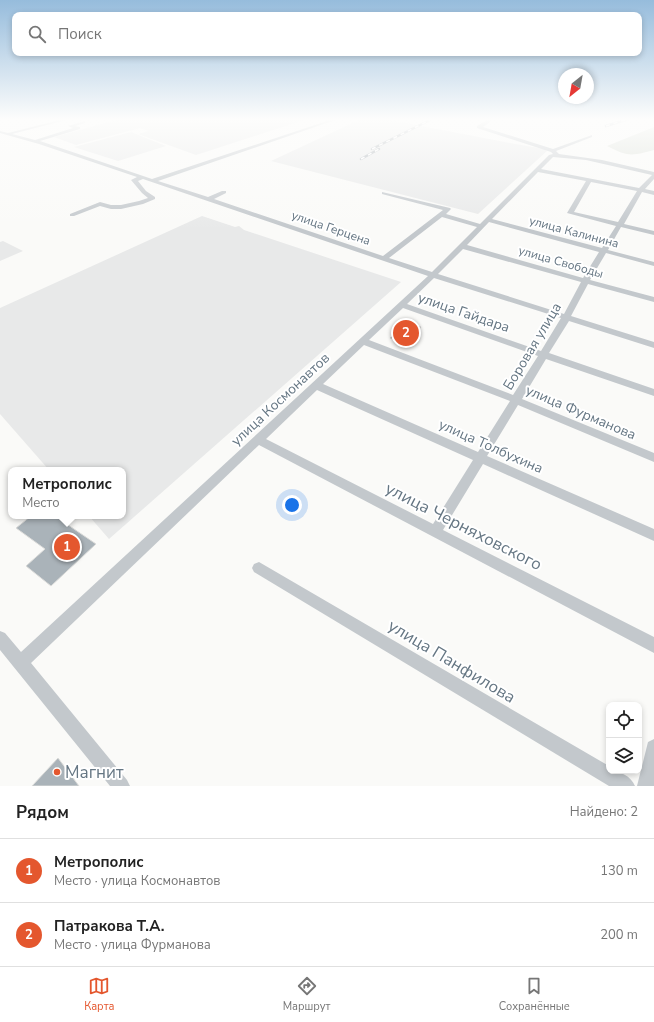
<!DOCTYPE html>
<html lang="ru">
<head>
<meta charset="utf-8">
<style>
  :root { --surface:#fff; --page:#f6f6f6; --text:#222; --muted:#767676; --line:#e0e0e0; --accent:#e4572e }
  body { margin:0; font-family:"Nunito Sans",sans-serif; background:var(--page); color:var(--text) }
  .controls { position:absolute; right:12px; bottom:12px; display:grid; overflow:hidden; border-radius:8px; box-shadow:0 2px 6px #0003 }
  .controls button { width:36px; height:36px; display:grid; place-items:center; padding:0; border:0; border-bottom:1px solid var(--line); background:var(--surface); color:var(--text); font:20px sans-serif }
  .compass { position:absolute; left:558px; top:68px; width:36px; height:36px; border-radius:50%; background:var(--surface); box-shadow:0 2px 6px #0003; rotate:211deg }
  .you { position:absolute; left:292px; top:505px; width:14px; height:14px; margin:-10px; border:3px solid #fff; border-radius:50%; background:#1a73e8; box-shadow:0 0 0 6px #1a73e833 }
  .badge { display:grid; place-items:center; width:26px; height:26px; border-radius:50%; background:var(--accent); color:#fff; font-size:13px; font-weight:700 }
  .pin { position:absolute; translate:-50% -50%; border:2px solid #fff; box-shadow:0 1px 4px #0006 }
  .popup { position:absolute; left:8px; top:467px; width:118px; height:52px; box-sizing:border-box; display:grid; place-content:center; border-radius:8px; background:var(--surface); filter:drop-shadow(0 1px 3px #0005); font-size:13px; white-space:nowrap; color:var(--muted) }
  .popup b { font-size:15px; color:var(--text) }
  .popup::after { content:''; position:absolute; left:50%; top:100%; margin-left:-8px; border:8px solid transparent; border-top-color:var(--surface) }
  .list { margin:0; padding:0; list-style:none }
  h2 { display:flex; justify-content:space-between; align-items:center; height:52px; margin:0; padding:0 16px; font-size:17px }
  h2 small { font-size:13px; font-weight:400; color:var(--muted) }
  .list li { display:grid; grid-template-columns:26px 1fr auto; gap:12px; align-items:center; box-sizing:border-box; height:64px; padding:0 16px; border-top:1px solid var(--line) }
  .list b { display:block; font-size:15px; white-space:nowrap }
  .list p { margin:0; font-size:13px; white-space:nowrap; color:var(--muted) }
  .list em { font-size:13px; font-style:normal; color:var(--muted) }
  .icon { flex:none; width:22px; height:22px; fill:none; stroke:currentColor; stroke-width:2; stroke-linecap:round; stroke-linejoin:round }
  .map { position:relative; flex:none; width:654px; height:786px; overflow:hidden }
  .search { position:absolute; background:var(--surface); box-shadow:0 2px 6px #0003; left:12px; right:12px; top:12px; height:44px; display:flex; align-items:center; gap:10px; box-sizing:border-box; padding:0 14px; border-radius:8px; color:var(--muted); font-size:15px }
  .sheet { height:180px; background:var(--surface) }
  nav { display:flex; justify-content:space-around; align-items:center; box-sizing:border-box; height:56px; border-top:1px solid var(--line); background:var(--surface); font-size:11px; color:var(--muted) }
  nav a { display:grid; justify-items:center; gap:2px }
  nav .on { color:var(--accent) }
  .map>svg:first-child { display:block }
  .built { fill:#e8e9e9 }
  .green { fill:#dadfd7 }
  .building { fill:#aab3b9; stroke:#dcdcda }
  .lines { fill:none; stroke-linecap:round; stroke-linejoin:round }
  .minor { fill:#c3c8cc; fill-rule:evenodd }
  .rail-casing { stroke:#a2aab0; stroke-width:2.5 }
  .rail { stroke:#fff; stroke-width:1.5; stroke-dasharray:4; stroke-linecap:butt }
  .poi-dot { fill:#e4572e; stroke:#fff; stroke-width:1.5 }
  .labels { text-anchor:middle; stroke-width:4; stroke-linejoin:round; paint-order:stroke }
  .far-street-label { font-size:12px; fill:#657683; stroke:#fff }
  .street-label { font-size:14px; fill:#657683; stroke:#fff }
  .near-street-label { font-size:17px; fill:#657683; stroke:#fff }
  .near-poi-label { font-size:17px; fill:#657683; stroke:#fff; text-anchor:start }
</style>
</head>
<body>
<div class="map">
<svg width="654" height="786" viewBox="0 0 654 786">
  <rect width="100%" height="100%" fill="#fafaf8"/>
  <!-- built -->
  <path class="built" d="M120,119H307L196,155L138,134L149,131L140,128L76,145L54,137Z
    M361,119H385L510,143L544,149L547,151L478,214L271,161Z
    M131,132L166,146L118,161L74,147Z
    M202,216L235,227L239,226L244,230L401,282L109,539L89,516H123V470H49L0,414V308Z
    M3,241L23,251L0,261V242Z"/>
  <!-- green -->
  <path class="green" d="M654,127V150C632,156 628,157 607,146Z"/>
  <!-- building -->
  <path class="building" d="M405,322L421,327L406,344L390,338Z
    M31,516H55L96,544L51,586L26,566L45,549L16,528Z
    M58,758L79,786H32Z"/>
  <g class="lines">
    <!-- minor -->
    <path class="minor" d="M64,119H70L12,134L35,140L73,128L68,126L85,121V123L75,126L80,127V129L40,141L152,179L333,119H338L158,181L208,197L222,191H226V193L214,199L383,256L443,210L382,194V192L450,208L451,209L446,214L480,224L549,155L553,154L551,152L477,128V126L487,120L491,121L483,127L553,149L592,135V137L556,151L559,154L602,160L654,172V179L645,189L654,191V195L642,192L624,224L654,231V235L621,227L608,250L654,262V266L606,253L590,280L654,297V302L588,284L571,316L654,342V348L569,321L549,353L654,389V396L546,359L522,399L654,453V462L518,405L487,456L654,529V541L483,464L443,530L654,637V653L259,445L31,663L127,780L130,786H110L0,650V631L5,633L21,652L428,276L143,179L138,181L146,191L155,197V199L143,204L121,209H111L100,206L74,216H70V214L100,202L111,205H121L139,201L148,198L142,193L131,180L137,177L39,144L0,133V131L8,133ZM553,157L586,160L652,175L639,188L541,169ZM538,172L586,181L567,213L616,226L602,248L492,219ZM591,182L637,191L618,222L574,212ZM442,217L477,227L432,272L389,258ZM489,222L599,252L583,278L467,245ZM463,249L581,282L564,314L438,274ZM434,278L561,318L541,351L407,304ZM403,308L538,356L513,395L369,340ZM364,345L510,401L478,452L323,384ZM317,390L473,460L433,524L266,439Z
      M259,562L609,766V771C620,771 631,776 635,786H609L254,572L252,568L254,564Z
      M654,739V786H637L648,742Z"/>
    <defs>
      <path id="rail" d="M606,126L628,119
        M372,149L432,119
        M361,159L379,149"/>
    </defs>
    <!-- rail casing -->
    <use href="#rail" class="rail-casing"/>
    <!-- rail -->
    <use href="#rail" class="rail"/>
  </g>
  <!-- sky -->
  <linearGradient id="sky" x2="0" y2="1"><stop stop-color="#96bcdc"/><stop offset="0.52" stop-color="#fdfdfc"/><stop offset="1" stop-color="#fdfdfc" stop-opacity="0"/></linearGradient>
  <rect width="654" height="229" fill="url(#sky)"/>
  <!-- markers -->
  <circle class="poi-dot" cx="57" cy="772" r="4"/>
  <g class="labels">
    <!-- far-street labels -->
    <g class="far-street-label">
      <text transform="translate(331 228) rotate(19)" y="4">улица Герцена</text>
      <text transform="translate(574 232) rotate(15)" y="4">улица Калинина</text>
      <text transform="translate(561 262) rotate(16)" y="4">улица Свободы</text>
    </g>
    <!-- street labels -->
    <g class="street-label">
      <text transform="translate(464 312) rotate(19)" y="5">улица Гайдара</text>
      <text transform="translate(532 346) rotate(-59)" y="5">Боровая улица</text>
      <text transform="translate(280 399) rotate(-43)" y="5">улица Космонавтов</text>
      <text transform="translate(581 412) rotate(23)" y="5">улица Фурманова</text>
      <text transform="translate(491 446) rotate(24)" y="5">улица Толбухина</text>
    </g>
    <!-- near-street labels -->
    <g class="near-street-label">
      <text transform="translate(464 526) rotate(27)" y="6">улица Черняховского</text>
      <text transform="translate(452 661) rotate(31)" y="6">улица Панфилова</text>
    </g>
    <!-- near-poi labels -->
    <g class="near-poi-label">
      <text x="65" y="778">Магнит</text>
    </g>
  </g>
</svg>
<div class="controls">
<button><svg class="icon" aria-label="locate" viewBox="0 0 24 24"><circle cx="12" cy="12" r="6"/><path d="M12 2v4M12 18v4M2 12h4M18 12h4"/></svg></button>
<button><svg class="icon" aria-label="layers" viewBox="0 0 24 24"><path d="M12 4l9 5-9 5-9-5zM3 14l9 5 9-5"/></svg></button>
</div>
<svg class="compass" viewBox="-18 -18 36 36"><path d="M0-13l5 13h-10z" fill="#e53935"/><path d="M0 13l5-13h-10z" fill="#767676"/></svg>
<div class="you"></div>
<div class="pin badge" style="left:67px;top:547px">1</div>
<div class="popup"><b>Метрополис</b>Место</div>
<div class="pin badge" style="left:406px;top:333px">2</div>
<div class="search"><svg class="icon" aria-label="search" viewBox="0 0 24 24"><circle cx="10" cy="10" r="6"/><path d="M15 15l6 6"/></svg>Поиск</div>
</div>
<section class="sheet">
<h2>Рядом<small>Найдено: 2</small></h2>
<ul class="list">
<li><span class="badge">1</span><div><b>Метрополис</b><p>Место · улица Космонавтов</p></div><em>130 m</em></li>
<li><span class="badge">2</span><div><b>Патракова Т.А.</b><p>Место · улица Фурманова</p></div><em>200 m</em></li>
</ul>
</section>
<nav>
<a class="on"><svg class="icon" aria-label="map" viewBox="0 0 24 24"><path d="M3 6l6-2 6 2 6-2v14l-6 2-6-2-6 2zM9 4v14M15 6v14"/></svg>Карта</a>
<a><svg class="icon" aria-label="directions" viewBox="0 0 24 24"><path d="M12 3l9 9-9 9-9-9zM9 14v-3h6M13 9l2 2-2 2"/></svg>Маршрут</a>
<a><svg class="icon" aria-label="saved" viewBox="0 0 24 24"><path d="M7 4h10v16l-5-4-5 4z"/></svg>Сохранённые</a>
</nav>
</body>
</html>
